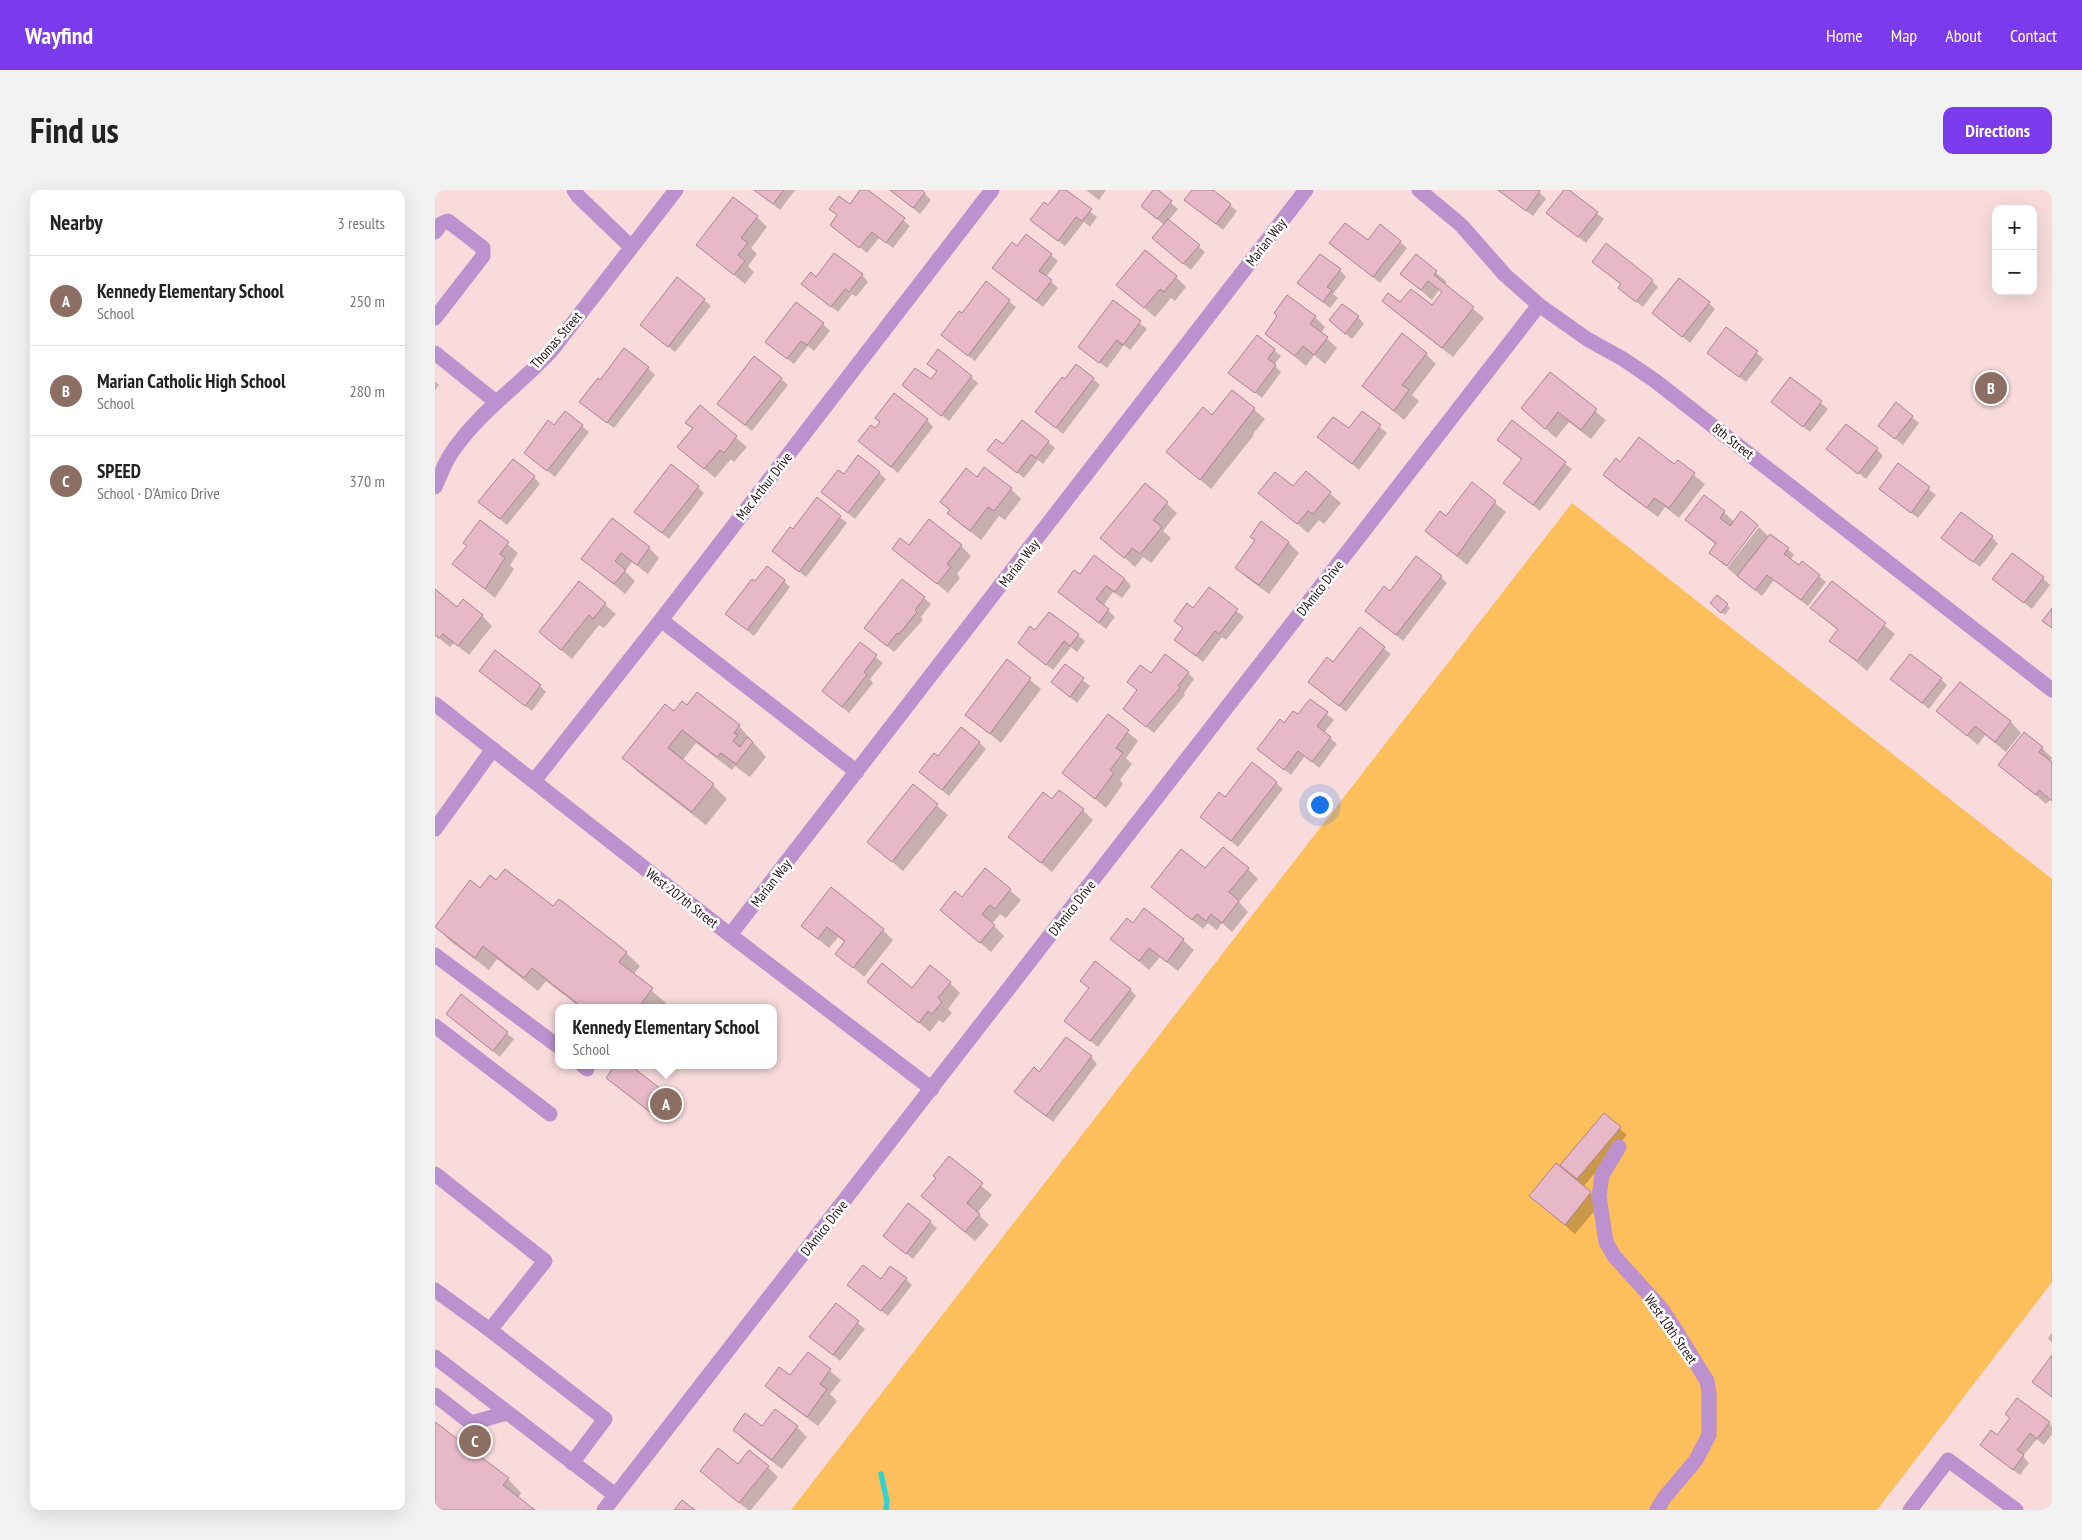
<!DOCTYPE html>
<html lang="en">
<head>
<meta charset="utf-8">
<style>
  :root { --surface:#fff; --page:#f2f2f2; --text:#222; --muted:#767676; --line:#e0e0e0; --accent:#7c3aed }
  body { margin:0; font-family:"PT Sans Narrow",sans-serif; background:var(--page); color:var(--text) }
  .controls { position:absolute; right:15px; top:15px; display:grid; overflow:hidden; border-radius:10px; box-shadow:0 5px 20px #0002 }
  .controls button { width:45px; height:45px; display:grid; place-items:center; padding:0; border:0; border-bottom:1px solid var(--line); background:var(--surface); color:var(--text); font:25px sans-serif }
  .you { position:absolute; left:884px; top:614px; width:18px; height:18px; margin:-12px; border:4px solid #fff; border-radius:50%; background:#1a73e8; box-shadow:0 0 0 8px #1a73e833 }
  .badge { display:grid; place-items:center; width:32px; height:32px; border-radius:50%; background:var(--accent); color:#fff; font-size:16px; font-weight:700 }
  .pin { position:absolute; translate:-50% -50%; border:2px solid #fff; box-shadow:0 1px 5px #0006 }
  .popup { position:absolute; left:120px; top:814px; width:222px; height:65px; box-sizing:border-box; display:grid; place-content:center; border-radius:10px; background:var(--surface); filter:drop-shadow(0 1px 4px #0005); font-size:16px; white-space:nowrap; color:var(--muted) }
  .popup b { font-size:19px; color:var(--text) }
  .popup::after { content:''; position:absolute; left:50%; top:100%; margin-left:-10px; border:10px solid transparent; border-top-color:var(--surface) }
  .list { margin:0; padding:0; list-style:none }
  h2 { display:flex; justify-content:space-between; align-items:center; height:65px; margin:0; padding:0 20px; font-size:21px }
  h2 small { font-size:16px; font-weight:400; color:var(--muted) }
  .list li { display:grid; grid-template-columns:32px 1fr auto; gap:15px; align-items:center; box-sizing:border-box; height:90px; padding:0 20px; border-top:1px solid var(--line) }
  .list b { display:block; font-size:19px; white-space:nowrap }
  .list p { margin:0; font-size:16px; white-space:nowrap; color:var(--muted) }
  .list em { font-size:16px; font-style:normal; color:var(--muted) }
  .map { position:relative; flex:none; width:1617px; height:1320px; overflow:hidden; border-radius:10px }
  header { display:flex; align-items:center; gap:30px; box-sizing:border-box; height:70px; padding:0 25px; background:var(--accent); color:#fff }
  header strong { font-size:24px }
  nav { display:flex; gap:28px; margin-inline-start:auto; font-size:18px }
  .intro { display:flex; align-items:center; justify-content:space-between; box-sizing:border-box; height:120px; padding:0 30px }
  h1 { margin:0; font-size:35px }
  .button { padding:12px 22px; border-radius:10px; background:var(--accent); color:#fff; font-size:18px; font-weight:700 }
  main { display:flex; gap:30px; padding:0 30px }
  aside { flex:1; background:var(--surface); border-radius:10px; box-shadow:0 5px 20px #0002 }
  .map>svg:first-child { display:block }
  .green { fill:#fdbe5c }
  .shadow { fill:#0003 }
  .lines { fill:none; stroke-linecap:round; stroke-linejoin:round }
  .stream { stroke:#35d1d3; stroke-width:5.5 }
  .building { fill:#e7b9c8; stroke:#ac8290 }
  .minor { stroke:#bc91cd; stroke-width:15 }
  .labels { text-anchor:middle; stroke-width:5; stroke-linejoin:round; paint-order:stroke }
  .street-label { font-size:14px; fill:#251415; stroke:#fff }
</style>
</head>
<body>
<header>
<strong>Wayfind</strong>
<nav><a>Home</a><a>Map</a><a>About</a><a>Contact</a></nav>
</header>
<div class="intro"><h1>Find us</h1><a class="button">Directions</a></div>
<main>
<aside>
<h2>Nearby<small>3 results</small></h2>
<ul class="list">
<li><span class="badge" style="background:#8d6e63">A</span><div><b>Kennedy Elementary School</b><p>School</p></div><em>250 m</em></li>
<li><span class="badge" style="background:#8d6e63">B</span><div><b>Marian Catholic High School</b><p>School</p></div><em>280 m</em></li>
<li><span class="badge" style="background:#8d6e63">C</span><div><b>SPEED</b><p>School · D'Amico Drive</p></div><em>370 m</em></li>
</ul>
</aside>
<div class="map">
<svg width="1617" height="1320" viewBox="0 0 1617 1320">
  <rect width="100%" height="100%" fill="#f9dbdb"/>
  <!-- green -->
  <path class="green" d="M1137,313L1617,689V1092L1442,1320H356Z"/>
  <!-- shadow -->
  <path class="shadow" d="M320,0H360L345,20Z
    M427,0H431L475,36L458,58L444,48L432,63L397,35Z
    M455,0H486L496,10L485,24Z
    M626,0L662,27L655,37L649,32L630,56L604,36L613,17Z
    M651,0H671L664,10Z
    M720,0L743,19L733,31L770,62L756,80L725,55L729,35L707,16Z
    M759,0H776L802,21L788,40L751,10Z
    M1063,0H1102L1111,9L1098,26Z
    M1131,0L1169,29L1151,53L1113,23Z
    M322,27L332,37L316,58L322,64L313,76L319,82L310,94L262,54Z
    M965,52L972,58L945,93L896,53Z
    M582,58L616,65L623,71L611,87L623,98L608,117L559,78Z
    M981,66L1012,92L1009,95L1049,128L1018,167L959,121L949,111L997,117L1008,103L1004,100L997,110L967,84Z
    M1158,71L1217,91L1223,97L1208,117L1191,104L1187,95Z
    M905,80L911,87L898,104L903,108L895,118L871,99Z
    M427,85L433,92L421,107L417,104L403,122L368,94L382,89Z
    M741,87L751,97L740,111L736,108L720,127L683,95Z
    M551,93L581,117L540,171L514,151L527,124Z
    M269,110L276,116L240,162L213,141Z
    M678,112L712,139L695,160L689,155L672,178L651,163Z
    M1274,113L1280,119L1255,153L1219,123Z
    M880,127L890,137L886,143L902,158L890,174L879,165L871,176L831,143Z
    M923,127L929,134L917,149L902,137Z
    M388,134L395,141L379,161L373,156L359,174L338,158Z
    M1291,139L1329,169L1311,192L1273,163Z
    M839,160L846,166L839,175L846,182L827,208L795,183Z
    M991,164L1001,174L977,205L984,211L969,230L928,196Z
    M493,174L536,187L543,193L514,231L469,195L496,191L503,182Z
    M213,178L220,185L179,238L146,212L165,192Z
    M1115,184L1171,230L1156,249L1134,232L1121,248L1087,218Z
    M1355,188L1393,219L1375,242L1337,212Z
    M346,189L353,195L317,241L284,214Z
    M658,189L665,195L628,244L602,222L630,191Z
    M0,191L4,195L0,200Z
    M798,201L830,229L818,244L819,245L776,299L733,262L778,227Z
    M265,217L312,257L299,272L296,269L280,288L244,257L259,239L252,233Z
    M927,223L952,243L924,280L884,247L914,240Z
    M1477,227L1484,233L1468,255L1444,236Z
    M492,230L498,237L463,283L425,251L441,240Z
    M1078,232L1137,279L1105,321L1077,299L1087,270L1063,250Z
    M119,236H147L154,242L120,287L90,263Z
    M613,252L620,258L608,274L603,270L589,288L554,260L569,256Z
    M1393,259H1442L1448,266L1431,289Z
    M1243,272L1270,294L1244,328L1230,317L1223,327L1180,295L1170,284L1185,273L1240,276Z
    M1464,275L1501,305L1483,328L1452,305Z
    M444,283L451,289L420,329L387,302L409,286Z
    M871,283L906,313L889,334L884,330L873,343L825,303L859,298Z
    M99,287L105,294L72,335L51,318Z
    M542,288L576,299L586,309L570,330L564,326L546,350L524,333L514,323L516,321L507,312Z
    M710,294L742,323L728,341L736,348L716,373L708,367L700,377L667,348Z
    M1037,294L1071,322L1032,375L992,341L1012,328Z
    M263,297L269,303L234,349L201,322Z
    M382,309L412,333L371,387L338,361L358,341Z
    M1289,322L1299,332L1321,335L1290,376L1275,362L1281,355L1252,330Z
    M46,332L83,363L75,375L79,379L60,408L19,374L33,356Z
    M827,333L854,353L864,363L834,404L812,388L801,378L821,351L817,347Z
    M1324,337L1334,347L1353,359L1359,365L1355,370L1364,377L1368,373L1391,392L1373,416L1339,390L1327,406L1292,378Z
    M1557,347L1563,354L1545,377L1515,354Z
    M526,356L536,366L522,384L525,388L513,403L459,358Z
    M214,358L224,368L213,384L197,372L190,381L200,391L190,404L148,369Z
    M645,386L690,389L696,396L687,408L678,402L668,416L680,427L671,439L624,402Z
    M1006,387L1012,393L968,451L931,421L955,402Z
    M1608,388L1615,395L1597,419L1566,395Z
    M349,391L355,397L319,446L292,424L320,393Z
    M1397,392L1460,444L1432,481L1396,450L1404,441L1377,418Z
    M145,393L181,424L169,438L164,435L137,469L116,452Z
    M774,399L809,427L791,450L787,447L768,472L740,449L749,438L759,420Z
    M0,400L22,418L47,426L57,436L34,465L19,453L15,457L0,445Z
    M1283,407L1295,418L1290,425L1277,413Z
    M489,408L496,414L486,427L488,430L459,462L431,438Z
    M615,423L650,451L642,462L636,457L618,480L584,453L600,442Z
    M925,439L956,464L911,522L875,492L898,473Z
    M425,454L448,473L435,489L438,493L414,523L388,501Z
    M572,471L606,499L566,553L532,525Z
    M630,476L655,496L642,513L617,492Z
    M753,483L759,489L749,503L750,505L719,543L696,525L703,501L693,492L716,485Z
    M52,487L105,496L111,502L97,521Z
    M1457,489H1506L1512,495L1494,519Z
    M1525,493L1576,532L1586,543L1571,562L1550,545L1543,555L1503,521Z
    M263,504L304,536L331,567L315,587L300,576L297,580L261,553L247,571L278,595L292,609L271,635L203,582L189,568L240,523L253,517Z
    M875,510L899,530L889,543L902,554L884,578L870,566L856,585L824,559L849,534L863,526Z
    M673,525L703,551L691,568L697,574L685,590L688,594L671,618L629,583Z
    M544,552L551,559L514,606L486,582L504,568Z
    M1607,558L1617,568L1614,572L1617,574V611L1615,610L1611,614L1565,574Z
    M841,593L848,599L803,657L767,627L790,608Z
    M478,596L513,625L468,681L434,652Z
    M648,620L658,630L617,682L574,647Z
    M551,679L586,710L571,728L565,724L557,734L569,746L556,762L507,720L527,708Z
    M813,679L823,689L804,712L813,722L797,742L787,733L782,740L773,733L768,739L718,697L771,680Z
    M61,692L191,763L205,776L198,785L231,813L227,818H146L111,791L103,801L62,769L54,780L14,750L1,736L46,700Z
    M709,720L748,750L759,760L743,781L725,767L714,780L677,749L698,734Z
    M367,736L448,740L458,750L429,787L402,763L411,753L403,747L394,758Z
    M434,791L478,799L515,793L525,803L513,819L517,823L508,833L504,830L495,842Z
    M655,798L695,799L701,806L663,857L630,831Z
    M26,806L79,849L65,867L19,830Z
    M656,867L662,874L618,932L588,908L605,883Z
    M230,875H241L237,880Z
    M172,888L234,907L240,913L226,931Z
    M1169,925L1192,945L1148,997L1166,1013L1140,1044L1096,1006L1137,986L1127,975Z
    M514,968L557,1005L542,1023L554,1035L540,1051L487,1006L502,988Z
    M495,1032L502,1038L478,1069L457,1052Z
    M471,1089L477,1095L453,1126L420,1101L446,1090Z
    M401,1115L430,1139L405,1171L376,1147Z
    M1617,1143V1153L1613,1148Z
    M373,1163L406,1190L395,1204L402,1211L383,1236L342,1206L332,1196L356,1187Z
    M0,1233L73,1289L86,1303L83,1308L98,1320H0Z
    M1614,1233L1617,1237V1244L1609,1255L1602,1249L1588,1266L1594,1273L1585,1285L1553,1261L1562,1246Z
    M362,1237L372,1247L347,1279L309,1250L299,1240Z
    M303,1276L333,1277L343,1287L316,1320H313L266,1281Z"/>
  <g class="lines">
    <!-- stream -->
    <path class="stream" d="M446,1284L452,1311L451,1320"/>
  </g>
  <!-- building -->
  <path class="building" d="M319,0H349L338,14Z
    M425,0H433L470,28L451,53L437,42L424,58L395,35L402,25L394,19L404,6L415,14Z
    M455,0H487L490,3L478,18Z
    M625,0H631L657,19L647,31L641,27L623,51L595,30L609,12L613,15Z
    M718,0H723L737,11L722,29L706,16Z
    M757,0H778L796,14L781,34L749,10Z
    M1063,0H1104L1105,1L1091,21Z
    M1129,0H1134L1163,22L1143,47L1111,23Z
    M298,7L323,26L306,48L313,53L303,65L310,71L299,85L261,55Z
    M733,29L765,55L748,74L717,48Z
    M910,33L933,50L945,34L966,51L938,87L894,53Z
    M591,44L617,64L604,81L617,90L601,111L557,78L577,52L582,56Z
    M1171,53L1218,90L1201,112L1183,98L1186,94L1157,72Z
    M710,60L742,86L729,102L725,99L709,118L681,95Z
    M399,63L428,84L414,102L410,99L396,117L366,94L376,82L381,87Z
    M885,64L906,79L892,97L897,100L888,112L862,93Z
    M981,64L1002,81L999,85L1039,117L1007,158L947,111L953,103L965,112L976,99L997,115L1007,102L993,91L986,100L965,84Z
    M242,87L270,109L233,157L205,135Z
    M1244,88L1275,112L1247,147L1217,123Z
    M551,91L575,110L533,166L506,145L524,121L527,123Z
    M852,105L881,126L875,134L893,147L879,165L868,156L860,166L830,144L842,126L839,123Z
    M678,110L706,131L688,155L682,150L664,173L643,157Z
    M361,112L389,133L372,155L366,151L352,169L330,152Z
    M907,114L924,126L910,144L894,130Z
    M1291,137L1323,161L1304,187L1272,163Z
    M967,143L992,163L967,195L974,200L959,221L927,196Z
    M822,145L840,159L833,169L841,175L820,203L793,183Z
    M189,158L214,177L172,233L144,212L163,188L165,190Z
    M503,159L537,186L506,226L467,195L480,178L496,189L502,181L492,174Z
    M319,166L347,188L310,235L282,214Z
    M641,174L659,188L621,238L600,222L627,187L630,189Z
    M1115,182L1162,219L1146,240L1123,222L1110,239L1086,218Z
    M1355,187L1387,211L1368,237L1336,212Z
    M797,200L820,218L765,290L731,262L768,217L777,225Z
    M459,203L493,229L456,277L423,251L436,235L440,238L445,232L440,228Z
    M1461,212L1478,226L1460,249L1443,236Z
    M265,215L302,246L289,263L285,260L269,279L242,257L258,238L250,233Z
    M130,221L148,235L112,281L89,263L113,230L119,235Z
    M927,221L946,235L917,274L882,247L898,227L914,238Z
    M587,230L614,251L601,268L596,264L582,283L552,260L561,249L568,254Z
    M1077,230L1131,272L1098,315L1068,293L1087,269L1062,250Z
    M1411,234L1443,258L1423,284L1391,259Z
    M1204,247L1239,274L1243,270L1260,283L1234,318L1219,308L1212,318L1168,285L1181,268L1185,272Z
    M423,265L445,282L413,323L386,302L403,280L409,284Z
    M78,269L100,286L65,329L43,312Z
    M1463,273L1495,297L1476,323L1444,299Z
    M236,274L264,296L227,343L199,322Z
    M549,277L577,298L559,321L553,317L535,341L512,323L515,320L505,312L531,278L542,287Z
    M871,281L896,302L878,324L873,321L862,334L823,303L840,282L858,296Z
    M1037,292L1061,311L1022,366L990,341L1005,321L1011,326Z
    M710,293L733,312L718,330L727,337L705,364L697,358L689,368L665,348Z
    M1269,305L1290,321L1285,328L1295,336L1306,321L1323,335L1292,376L1274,363L1281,353L1250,330Z
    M382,307L406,326L364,382L337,361L355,337L358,339Z
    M1526,322L1558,346L1538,372L1506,348Z
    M177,328L215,357L202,375L186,363L180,371L191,380L179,394L146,369Z
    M494,329L527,355L512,374L516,377L502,394L457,359L465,348L474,355Z
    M45,330L74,352L65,364L70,368L50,399L17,374L32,356L28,353Z
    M826,331L854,352L824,395L800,378L820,350L815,347Z
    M1335,344L1354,358L1349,364L1364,375L1367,371L1385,385L1366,410L1332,385L1320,400L1302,386Z
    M1577,363L1609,387L1589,413L1557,389Z
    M659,365L690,389L680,402L671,396L661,409L674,419L664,433L623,402L639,380L645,384Z
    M981,366L1007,386L961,445L930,421L949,396L955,401Z
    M332,376L350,390L312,440L290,424L317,389L320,391Z
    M467,389L490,407L480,420L482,422L464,444L462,443L452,456L429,438Z
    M144,391L171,413L158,429L154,425L126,460L104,442Z
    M1397,391L1451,433L1422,471L1394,451L1403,439L1375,418Z
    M774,397L803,419L784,444L780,441L761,466L739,450L748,438L739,431L752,413L758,418Z
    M0,399L22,417L28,409L48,425L23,456L8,444L4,448L0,445Z
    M1282,405L1293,414L1286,423L1275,413Z
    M1617,418V438L1607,431Z
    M614,422L644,444L635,456L629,451L611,475L583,453L595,436L600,440Z
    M925,437L950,457L904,516L873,492L892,467L898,472Z
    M425,452L442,465L429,482L432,485L407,517L387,501Z
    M60,460L106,495L90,516L44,481Z
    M730,464L754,482L743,496L745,498L711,537L688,519L702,500L692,492L705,475L716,483Z
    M1475,464L1507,488L1487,513L1455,489Z
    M572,469L596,488L555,544L530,525Z
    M630,474L649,488L635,507L616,492Z
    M1525,492L1576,531L1560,552L1540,536L1532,546L1501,521Z
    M262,502L305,535L299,543L303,545L298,551L305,557L312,547L318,552L301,574L286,563L282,567L247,540L233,558L279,594L257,622L187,568L230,514L239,521L247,511L252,515Z
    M875,509L893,522L882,536L896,547L877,572L863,561L849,580L822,559L845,529L849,533L858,521L863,524Z
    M673,524L694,540L681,558L688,563L675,580L679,583L660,609L627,583Z
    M526,537L545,552L507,600L484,582L499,563L503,566Z
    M1589,542L1608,557L1604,562L1617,572V611L1604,600L1601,605L1563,575Z
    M817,572L842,592L796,651L765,627L784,602L790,607Z
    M478,594L503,614L457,672L432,652Z
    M624,600L649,619L606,673L573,647L608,602L617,609Z
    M788,657L814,678L794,702L804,711L787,733L776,724L771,731L762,724L757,730L716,697L746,659L770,678Z
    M550,678L576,699L560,719L555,715L547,724L560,735L545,753L505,720L520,701L527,707Z
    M70,679L118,716L124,709L192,762L184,772L218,798L203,818H148L97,778L89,788L48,756L40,768L0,737L35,690L45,698L55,685L61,690Z
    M396,697L449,739L418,778L400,764L410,751L392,737L383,749L366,736Z
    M709,718L749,749L732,772L714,758L704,771L675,749L692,728L698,733Z
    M660,771L696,799L655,851L629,831L654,798L645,791Z
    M447,773L477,798L495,775L516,792L503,808L507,812L497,824L493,821L484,833L432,792Z
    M26,804L73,842L58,861L11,824Z
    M631,847L657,866L611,926L579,902L599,877L604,882Z
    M180,875H195L235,906L219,925L171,888Z
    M1169,923L1186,937L1142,989L1125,975Z
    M514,966L548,993L532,1013L545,1024L530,1042L486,1006L501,988L498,986Z
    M1121,973L1156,1002L1130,1035L1094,1006Z
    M473,1013L496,1031L471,1064L448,1046Z
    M428,1075L446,1089L455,1076L472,1088L446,1121L412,1095Z
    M401,1113L424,1131L398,1165L374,1147Z
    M373,1162L396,1179L385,1194L392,1199L372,1227L330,1196L344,1177L355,1185Z
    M1617,1165V1207L1597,1192Z
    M1582,1208L1615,1232L1602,1249L1595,1243L1582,1260L1589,1265L1578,1280L1545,1255L1556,1240L1562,1245L1575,1228L1570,1224Z
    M340,1219L363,1236L337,1270L298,1240L310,1223L327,1236Z
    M0,1232L74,1288L68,1295L100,1320H0Z
    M283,1258L303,1274L314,1260L334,1276L304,1313L265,1281Z
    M247,1310L260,1320H239Z"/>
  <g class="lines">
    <!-- minor -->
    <path class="minor" d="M139,0L143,6L196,57
      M984,0L1026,35L1070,85L1104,115L1152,149L1188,169L1219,190L1617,500
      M0,42L6,34L13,31L48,58V66L0,128
      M0,163L61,212
      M0,297C5,286 10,272 17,262C44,222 85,195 117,160L241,0
      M226,430L422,582
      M0,514L295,745L497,899
      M99,591L226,430L557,0
      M0,639L58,559
      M295,745L871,0
      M0,765L124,857
      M0,836L115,924
      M147,875L152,879
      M1184,957L1167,985L1164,1006L1171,1052L1179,1066L1225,1117L1238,1136L1272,1191L1274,1203V1245L1261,1270L1229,1308L1222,1320
      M0,984L110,1071L55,1140L170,1229L137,1273
      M0,1100L55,1140
      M0,1167L180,1305
      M0,1205L36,1233L72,1223
      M169,1320L1104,115
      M1475,1320L1513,1270L1581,1320"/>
  </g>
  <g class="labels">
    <!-- street labels -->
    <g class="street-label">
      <text transform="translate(831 52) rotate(-52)" y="5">Marian Way</text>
      <text transform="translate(121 150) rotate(-49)" y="5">Thomas Street</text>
      <text transform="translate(1298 251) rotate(38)" y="5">8th Street</text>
      <text transform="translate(329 296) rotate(-52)" y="5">Mac Arthur Drive</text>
      <text transform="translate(584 373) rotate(-52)" y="5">Marian Way</text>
      <text transform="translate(885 398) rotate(-52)" y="5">D'Amico Drive</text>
      <text transform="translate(336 693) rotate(-52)" y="5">Marian Way</text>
      <text transform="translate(247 708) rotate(38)" y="5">West 207th Street</text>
      <text transform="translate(637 718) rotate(-52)" y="5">D'Amico Drive</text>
      <text transform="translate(389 1038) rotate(-52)" y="5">D'Amico Drive</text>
      <text transform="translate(1236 1139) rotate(55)" y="5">West 10th Street</text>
    </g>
  </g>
</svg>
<div class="controls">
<button>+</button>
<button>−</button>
</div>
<div class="you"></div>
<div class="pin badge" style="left:231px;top:914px;background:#8d6e63">A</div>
<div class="popup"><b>Kennedy Elementary School</b>School</div>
<div class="pin badge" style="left:1556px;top:198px;background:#8d6e63">B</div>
<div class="pin badge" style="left:40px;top:1251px;background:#8d6e63">C</div>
</div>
</main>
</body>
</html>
